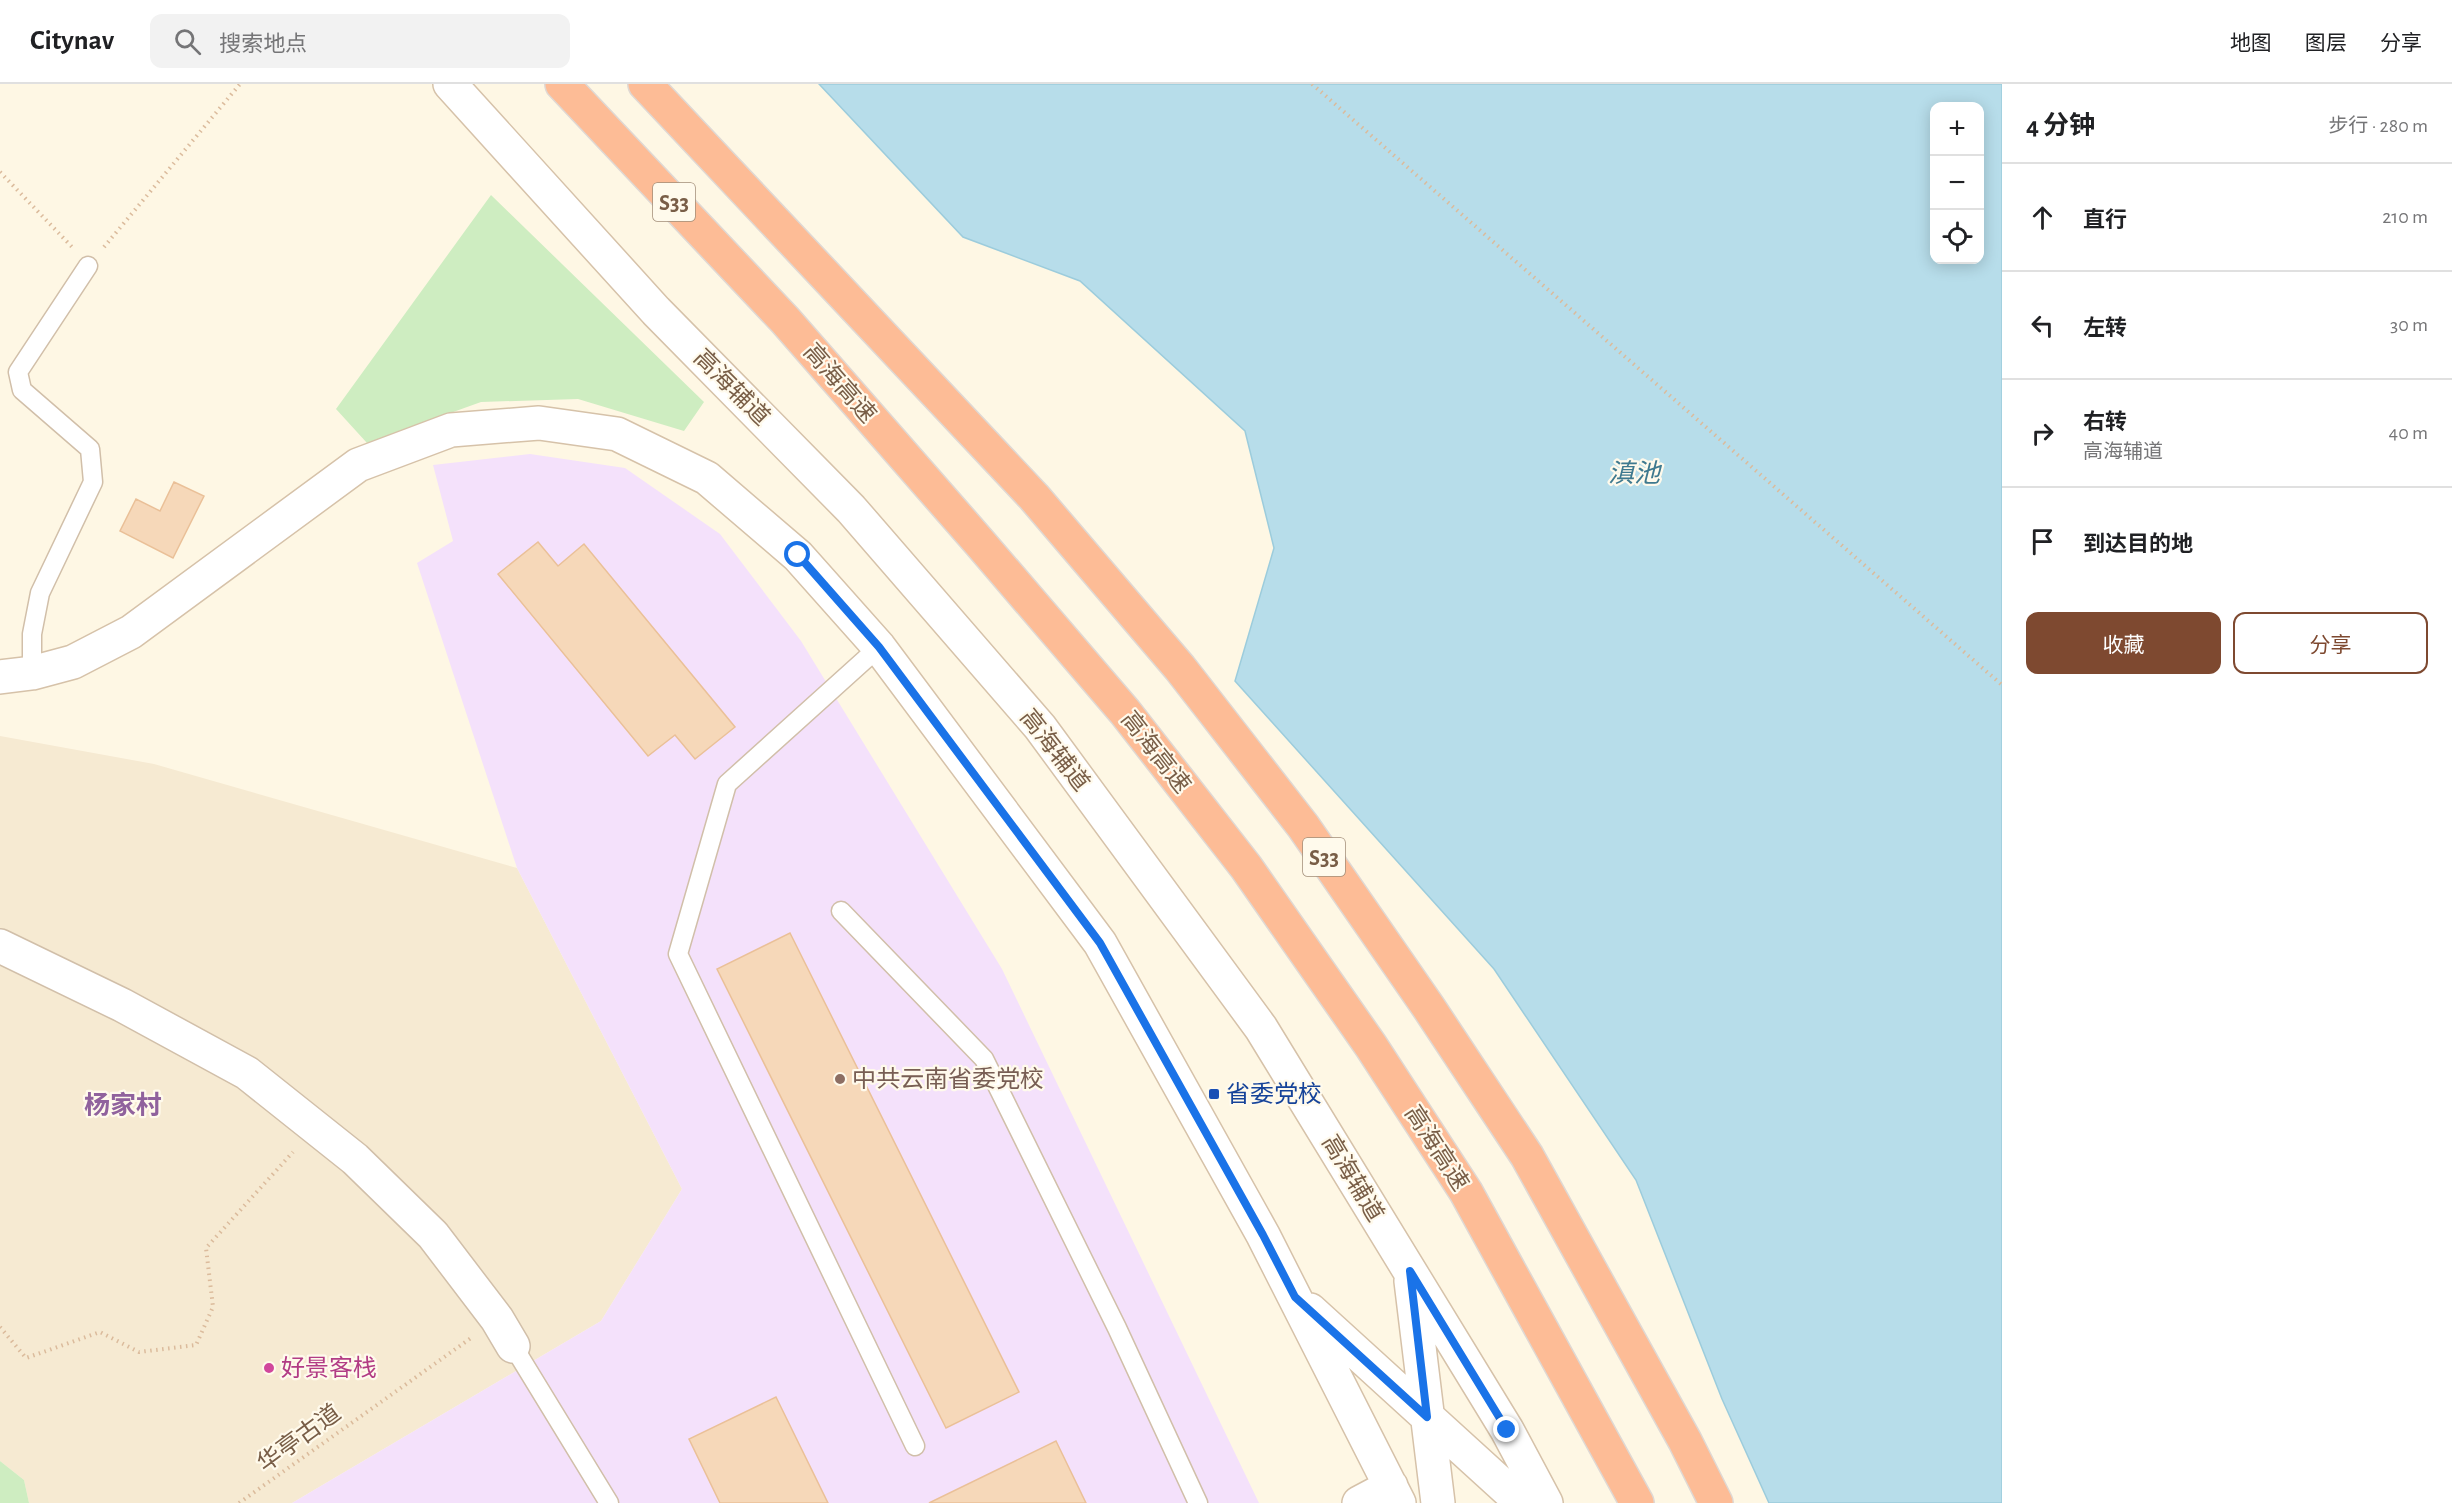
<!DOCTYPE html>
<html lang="zh">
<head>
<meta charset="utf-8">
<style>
  :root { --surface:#fff; --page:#f2f2f2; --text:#202124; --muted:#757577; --line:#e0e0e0; --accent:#7e4930 }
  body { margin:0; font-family:"Alegreya Sans","Noto Sans SC",sans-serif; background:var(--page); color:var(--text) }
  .controls { position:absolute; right:18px; top:18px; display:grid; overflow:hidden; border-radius:12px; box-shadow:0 3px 15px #0003 }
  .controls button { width:54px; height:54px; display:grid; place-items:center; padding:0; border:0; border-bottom:2px solid var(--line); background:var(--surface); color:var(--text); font:30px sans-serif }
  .stop { position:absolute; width:18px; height:18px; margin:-14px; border:4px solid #1a73e8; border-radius:50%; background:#fff }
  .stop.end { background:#1a73e8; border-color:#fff; box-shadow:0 2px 6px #0008 }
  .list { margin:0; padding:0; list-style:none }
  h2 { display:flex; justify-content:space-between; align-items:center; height:78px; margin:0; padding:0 24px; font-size:26px }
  h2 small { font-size:20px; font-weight:400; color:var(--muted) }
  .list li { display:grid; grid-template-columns:39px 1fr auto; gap:18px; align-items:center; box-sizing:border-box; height:108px; padding:0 24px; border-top:2px solid var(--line) }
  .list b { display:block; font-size:22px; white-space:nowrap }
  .list p { margin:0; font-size:20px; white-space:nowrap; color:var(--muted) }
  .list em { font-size:20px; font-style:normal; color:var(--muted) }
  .actions { display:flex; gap:12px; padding:18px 24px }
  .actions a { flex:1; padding:14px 0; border:2px solid var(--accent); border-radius:12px; text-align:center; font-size:21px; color:var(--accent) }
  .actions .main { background:var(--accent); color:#fff }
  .icon { flex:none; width:33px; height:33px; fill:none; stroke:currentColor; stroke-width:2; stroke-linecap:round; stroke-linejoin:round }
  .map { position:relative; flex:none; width:2002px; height:1419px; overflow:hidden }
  header { display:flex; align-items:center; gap:36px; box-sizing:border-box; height:84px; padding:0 30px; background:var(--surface); border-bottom:2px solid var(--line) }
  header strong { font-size:28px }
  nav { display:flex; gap:33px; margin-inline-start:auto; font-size:21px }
  .search { width:420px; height:54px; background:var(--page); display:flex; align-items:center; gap:15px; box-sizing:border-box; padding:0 21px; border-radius:12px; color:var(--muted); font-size:22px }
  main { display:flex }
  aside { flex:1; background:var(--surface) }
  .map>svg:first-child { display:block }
  .residential { fill:#f6ead2 }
  .education { fill:#f4e1fb }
  .green { fill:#ceedc1 }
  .water { fill:#b7ddea; stroke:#9cccdc; stroke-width:1.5; fill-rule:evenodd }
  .building { fill:#f6d8b9; stroke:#eac098; stroke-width:1.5 }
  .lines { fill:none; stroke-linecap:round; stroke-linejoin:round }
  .lane-casing { stroke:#d1bfa9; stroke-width:21 }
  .street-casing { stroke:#d1bfa9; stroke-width:36 }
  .secondary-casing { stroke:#d6c2a9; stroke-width:36 }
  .highway-casing { stroke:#dfd8d3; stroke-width:36 }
  .path { stroke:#dbbb9c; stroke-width:4; stroke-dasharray:1.5 4.5; stroke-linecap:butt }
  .lane { stroke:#fff; stroke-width:18 }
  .street { stroke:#fff; stroke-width:33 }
  .secondary { stroke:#fff; stroke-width:33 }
  .highway { stroke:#fdbc96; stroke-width:33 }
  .route { stroke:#1a73e8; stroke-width:8 }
  .education-dot { fill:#8d6e63; stroke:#fffaec; stroke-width:2 }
  .transit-dot { fill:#1a4fb4; stroke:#fffaec; stroke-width:2 }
  .hotel-dot { fill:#d1479c; stroke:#fffaec; stroke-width:2 }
  .labels { text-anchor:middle; stroke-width:4.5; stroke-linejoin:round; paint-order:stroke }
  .shield { fill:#fffaec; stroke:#a18d78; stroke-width:1.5 }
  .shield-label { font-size:22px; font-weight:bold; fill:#795e47 }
  .street-label { font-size:24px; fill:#795e47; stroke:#fffaec }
  .education-label { font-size:24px; fill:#785e54; stroke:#fffaec; text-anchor:start }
  .transit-label { font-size:24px; fill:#164399; stroke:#fffaec; text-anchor:start }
  .hotel-label { font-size:24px; fill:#b23c85; stroke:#fffaec; text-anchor:start }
  .water-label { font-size:26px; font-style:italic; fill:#3e798f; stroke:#fffaec }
  .neighbourhood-label { font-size:26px; font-weight:bold; fill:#90629d; stroke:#fffaec }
</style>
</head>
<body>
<header>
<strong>Citynav</strong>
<div class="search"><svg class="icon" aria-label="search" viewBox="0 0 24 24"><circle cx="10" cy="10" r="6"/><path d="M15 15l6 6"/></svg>搜索地点</div>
<nav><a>地图</a><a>图层</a><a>分享</a></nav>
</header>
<main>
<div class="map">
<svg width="2002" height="1419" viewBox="0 0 2002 1419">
  <rect width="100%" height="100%" fill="#fef7e4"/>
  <!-- residential -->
  <path class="residential" d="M0,652L154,680L517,784L682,1105L601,1237L292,1419H29L24,1396L0,1377Z"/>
  <!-- education -->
  <path class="education" d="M530,370L625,384L720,450L801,557L1002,885L1259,1419H292L601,1237L682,1105L517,784L417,479L453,457L433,381Z"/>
  <!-- green -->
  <path class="green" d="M491,111L704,318L684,347L578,315L481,318L367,359L336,325Z
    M0,1377L24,1396L29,1419H0Z"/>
  <!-- water -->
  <path class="water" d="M819,0H2002V1419H1769L1722,1315L1636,1096L1494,885L1235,597L1274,464L1245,347L1080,197L963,153ZM1934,22H1980V176H1934Z"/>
  <!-- building -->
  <path class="building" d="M174,398L204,412L173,474L120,447L136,415L160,427Z
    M538,458L558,482L584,460L735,643L695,675L675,651L648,672L498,490Z
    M790,849L1019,1308L946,1344L717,885Z
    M776,1313L828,1419H720L689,1355Z
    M1056,1357L1086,1419H929Z"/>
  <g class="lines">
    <defs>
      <path id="lane" d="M879,563L727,700L678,870L915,1362
        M32,589V550L40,509L93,398L90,365L22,306L18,288L88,182
        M841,827L984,975L1117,1244L1198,1419
        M513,1262L609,1419"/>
      <path id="street" d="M0,862L122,921L247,989L355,1075L433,1151L497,1235L513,1262"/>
      <path id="secondary" d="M450,0L656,227L851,425L1040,643L1261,944L1507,1346L1546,1419
        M0,593L32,589L73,578L131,548L358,381L451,346L539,339L617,350L707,394L798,472L879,563L1100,859L1263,1151L1399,1419
        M1411,1197L1438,1419
        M1310,1226L1522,1419
        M1359,1419L1391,1402"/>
      <path id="highway" d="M562,0L785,236L980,459L1125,628L1246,783L1371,962L1466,1108L1637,1419
        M645,0L1034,413L1180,584L1303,742L1429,924L1527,1072L1685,1357L1716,1419"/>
    </defs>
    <!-- lane casing -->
    <use href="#lane" class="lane-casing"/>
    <!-- street casing -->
    <use href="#street" class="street-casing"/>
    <!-- secondary casing -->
    <use href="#secondary" class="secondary-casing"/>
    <!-- highway casing -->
    <use href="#highway" class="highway-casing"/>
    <!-- path -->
    <path class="path" d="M1312,0L2002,601
      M0,88L73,164
      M104,163L240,0
      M0,1243L26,1274L100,1248L139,1268L196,1261L213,1223L206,1164L293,1068
      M239,1419L471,1254"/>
    <!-- lane -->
    <use href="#lane" class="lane"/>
    <!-- street -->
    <use href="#street" class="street"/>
    <!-- secondary -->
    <use href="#secondary" class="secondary"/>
    <!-- highway -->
    <use href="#highway" class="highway"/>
  </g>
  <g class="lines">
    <!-- route -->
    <path class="route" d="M798,471L879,563L1100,859L1263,1151L1295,1213L1427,1333L1410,1187L1507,1346"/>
  </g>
  <!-- markers -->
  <circle class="education-dot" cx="840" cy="995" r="6"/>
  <rect class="transit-dot" x="1208" y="1004" width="12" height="12" rx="3"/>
  <circle class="hotel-dot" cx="269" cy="1284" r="6"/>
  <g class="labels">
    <!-- shield labels -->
    <g class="shield">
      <rect x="653" y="99" width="42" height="38" rx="4.5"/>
      <rect x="1303" y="754" width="42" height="38" rx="4.5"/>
    </g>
    <g class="shield-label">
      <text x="674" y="126">S33</text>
      <text x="1324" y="781">S33</text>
    </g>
    <!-- street labels -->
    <g class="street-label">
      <text transform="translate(840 299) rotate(49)" y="8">高海高速</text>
      <text transform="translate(732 303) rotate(45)" y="8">高海辅道</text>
      <text transform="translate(1055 666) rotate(52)" y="8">高海辅道</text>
      <text transform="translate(1156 668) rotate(52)" y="8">高海高速</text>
      <text transform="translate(1437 1064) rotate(57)" y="8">高海高速</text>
      <text transform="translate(1353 1094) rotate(59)" y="8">高海辅道</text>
      <text transform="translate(299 1354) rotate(-36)" y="8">华亭古道</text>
    </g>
    <!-- education labels -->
    <g class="education-label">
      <text x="852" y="1003">中共云南省委党校</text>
    </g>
    <!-- transit labels -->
    <g class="transit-label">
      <text x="1226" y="1018">省委党校</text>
    </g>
    <!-- hotel labels -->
    <g class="hotel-label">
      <text x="281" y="1292">好景客栈</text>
    </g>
    <!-- water labels -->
    <g class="water-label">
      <text x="1634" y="398">滇池</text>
    </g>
    <!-- neighbourhood labels -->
    <g class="neighbourhood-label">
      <text x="123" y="1030">杨家村</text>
    </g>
  </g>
</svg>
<div class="controls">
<button>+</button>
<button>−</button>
<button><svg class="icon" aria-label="locate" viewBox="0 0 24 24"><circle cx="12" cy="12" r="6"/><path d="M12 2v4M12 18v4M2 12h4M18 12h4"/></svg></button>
</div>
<div class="stop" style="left:798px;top:471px"></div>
<div class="stop end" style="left:1507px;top:1346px"></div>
</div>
<aside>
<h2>4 分钟<small>步行 · 280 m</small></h2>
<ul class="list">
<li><svg class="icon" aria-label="ahead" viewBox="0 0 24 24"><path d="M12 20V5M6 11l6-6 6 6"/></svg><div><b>直行</b></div><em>210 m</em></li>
<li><svg class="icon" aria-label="left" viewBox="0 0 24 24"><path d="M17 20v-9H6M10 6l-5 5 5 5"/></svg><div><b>左转</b></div><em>30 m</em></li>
<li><svg class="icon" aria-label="right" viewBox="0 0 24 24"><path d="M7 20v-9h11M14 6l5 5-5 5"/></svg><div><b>右转</b><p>高海辅道</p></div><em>40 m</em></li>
<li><svg class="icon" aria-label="arrive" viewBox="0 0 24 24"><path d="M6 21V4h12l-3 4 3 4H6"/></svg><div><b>到达目的地</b></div></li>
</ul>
<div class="actions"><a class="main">收藏</a><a>分享</a></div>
</aside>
</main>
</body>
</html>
